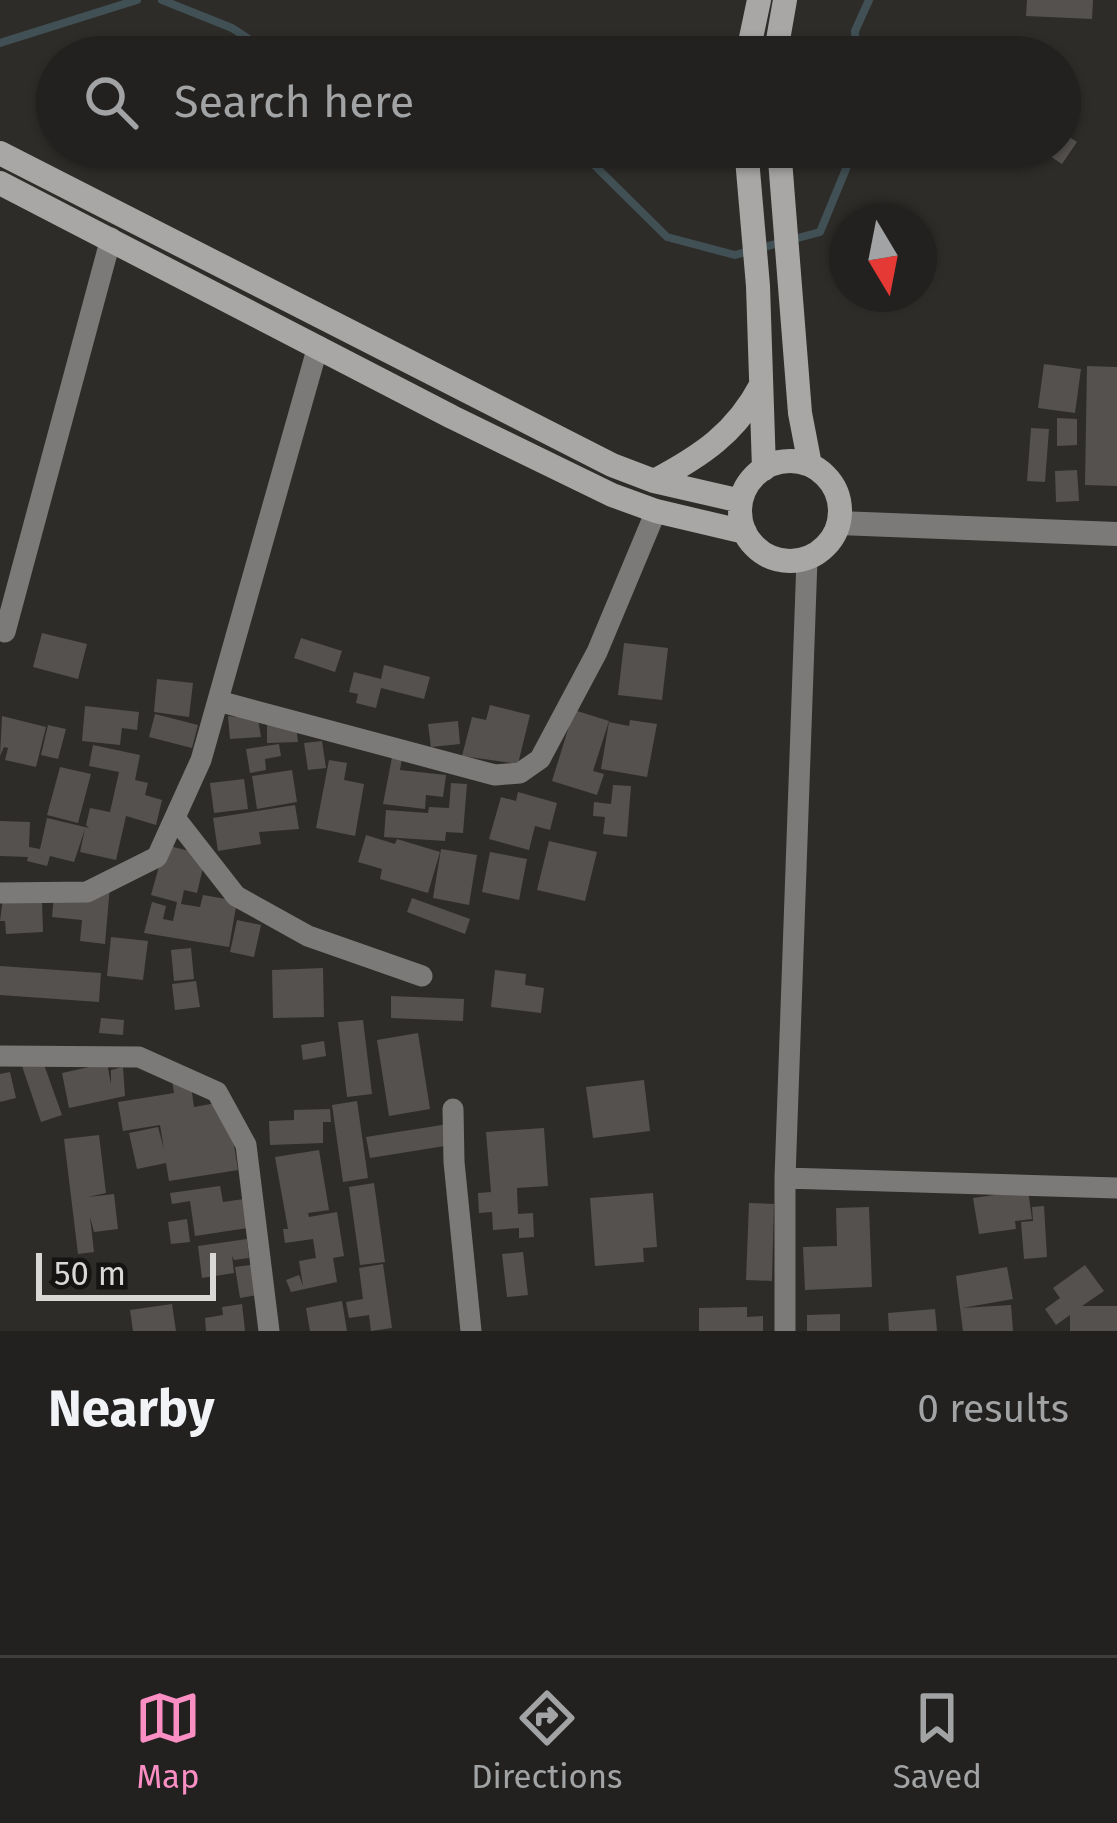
<!DOCTYPE html>
<html lang="en">
<head>
<meta charset="utf-8">
<style>
  :root { --surface:#22211f; --page:#2a2928; --text:#f1f3f6; --muted:#a2a3a4; --line:#3f3e3d; --accent:#fb8fc4 }
  body { margin:0; font-family:"Fira Sans",sans-serif; background:var(--page); color:var(--text) }
  .compass { position:absolute; left:829px; top:204px; width:108px; height:108px; border-radius:50%; background:var(--surface); box-shadow:0 3px 9px #0004; rotate:170deg }
  .scale { position:absolute; left:36px; bottom:30px; width:180px; box-sizing:border-box; padding-left:12px; border:6px solid #dad8d7; border-top:0; font-size:33px; line-height:42px; white-space:nowrap; color:#dad8d7; -webkit-text-stroke:9px #151413; paint-order:stroke }
  .list { margin:0; padding:0; list-style:none }
  h2 { display:flex; justify-content:space-between; align-items:center; height:156px; margin:0; padding:0 48px; font-size:51px }
  h2 small { font-size:39px; font-weight:400; color:var(--muted) }
  .icon { flex:none; width:66px; height:66px; fill:none; stroke:currentColor; stroke-width:2; stroke-linecap:round; stroke-linejoin:round }
  .map { position:relative; flex:none; width:1117px; height:1331px; overflow:hidden }
  .search { position:absolute; background:var(--surface); box-shadow:0 3px 9px #0004; left:36px; right:36px; top:36px; height:132px; display:flex; align-items:center; gap:30px; box-sizing:border-box; padding:0 42px; border-radius:66px; color:var(--muted); font-size:45px }
  .sheet { height:324px; background:var(--surface) }
  nav { display:flex; justify-content:space-around; align-items:center; box-sizing:border-box; height:168px; border-top:3px solid var(--line); background:var(--surface); font-size:33px; color:var(--muted) }
  nav a { display:grid; justify-items:center; gap:6px }
  nav .on { color:var(--accent) }
  .map>svg:first-child { display:block }
  .lines { fill:none; stroke-linecap:round; stroke-linejoin:round }
  .stream { stroke:#415054; stroke-width:8 }
  .building { fill:#54514f }
  .minor { stroke:#7c7a79; stroke-width:21 }
  .tertiary { stroke:#7c7a79; stroke-width:24 }
  .secondary { stroke:#a9a7a5; stroke-width:24 }
</style>
</head>
<body>
<div class="map">
<svg width="1117" height="1331" viewBox="0 0 1117 1331">
  <rect width="100%" height="100%" fill="#2e2c29"/>
  <g class="lines">
    <!-- stream -->
    <path class="stream" d="M162,0L232,28L276,57
      M0,43L137,0
      M856,57L855,31L869,0
      M576,147L667,237L735,255L779,243
      M794,239L820,232L855,147"/>
  </g>
  <!-- building -->
  <path class="building" d="M1027,0H1093L1092,19L1026,16Z
    M927,38L953,57H914Z
    M1060,131L1077,142L1062,164L1036,147H1060Z
    M1044,364L1081,369L1075,413L1038,408Z
    M1087,366L1117,367V486L1085,485Z
    M1057,418L1077,419V445L1057,446Z
    M1031,428L1049,429L1045,482L1027,481Z
    M1077,470L1079,501L1056,502L1055,471Z
    M42,633L87,644L78,679L33,667Z
    M301,638L342,651L335,672L294,658Z
    M624,643L668,648L662,700L618,695Z
    M384,665L430,677L424,699L381,688L376,708L356,703L358,694L349,692L354,672L381,679Z
    M157,679L193,683L189,717L154,712Z
    M490,705L530,715L518,764L462,756L472,717L486,720Z
    M85,706L139,712L137,730L122,728L120,745L82,741Z
    M574,710L609,721L593,771L604,774L597,795L552,781Z
    M155,714L198,725L192,748L149,737Z
    M2,716L46,727L36,767L5,760L8,748L4,747L0,756Z
    M228,716L258,719L261,737L230,739Z
    M630,720L657,724L647,777L601,769L609,722L629,726Z
    M458,721L460,744L431,747L428,724Z
    M267,723L296,727L298,742L267,743Z
    M48,725L66,729L58,759L41,755Z
    M322,741L326,768L308,770L304,743Z
    M279,744L281,756L265,759L266,770L250,773L246,749Z
    M93,745L140,755L135,780L148,783L145,795L162,800L156,825L126,816L116,860L80,852L85,829L74,862L50,856L47,866L27,861L28,857L0,856V821L30,822L29,847L40,849L47,818L89,828L86,825L90,808L110,812L119,772L89,766Z
    M393,752L403,753L400,770L446,775L443,797L426,795L425,809L383,804Z
    M329,760L347,763L344,780L364,784L355,836L316,828Z
    M60,767L91,774L78,823L47,815Z
    M292,770L297,802L257,809L252,776Z
    M244,779L248,809L214,813L210,783Z
    M451,783L467,784L463,833L446,832L445,841L384,837L386,810L428,813L429,807L449,808Z
    M613,785L631,786L627,837L603,834L605,817L593,816L594,802L611,804Z
    M518,792L557,803L550,830L535,826L529,850L489,839L501,797L516,801Z
    M295,805L299,829L259,832L261,844L218,851L213,818Z
    M366,835L395,844L397,839L440,852L428,893L380,879L382,869L358,862Z
    M549,841L597,852L585,901L537,890Z
    M165,845L206,855L197,893L184,890L181,904L200,907L203,895L237,901L229,947L144,933L152,902L166,906L163,919L173,921L177,902L151,895Z
    M441,849L477,855L469,905L433,898Z
    M490,852L527,859L519,900L482,892Z
    M55,885L110,886L105,944L80,941L82,920L52,917Z
    M4,890L42,902L43,932L6,934L5,921H0Z
    M412,898L470,919L465,934L407,912Z
    M237,920L261,925L254,957L230,952Z
    M111,937L148,941L143,980L107,976Z
    M191,948L194,979L174,981L171,950Z
    M0,966L101,973L99,1002L0,995Z
    M323,968L324,1017L273,1018L272,970Z
    M495,970L526,974L525,985L544,988L541,1013L491,1007Z
    M196,981L200,1007L175,1010L172,984Z
    M391,996L464,999L463,1021L391,1018Z
    M101,1018L124,1020L123,1035L99,1033Z
    M363,1020L372,1094L347,1097L338,1022Z
    M418,1033L430,1109L389,1116L377,1040Z
    M324,1041L326,1056L303,1060L301,1045Z
    M42,1059L62,1115L41,1122L22,1066Z
    M107,1063L111,1084V1070L123,1067L125,1096L69,1108L62,1073Z
    M189,1071L194,1107L227,1101L238,1170L169,1181L166,1163L137,1169L129,1133L158,1127L164,1149L160,1125L123,1131L118,1102L174,1093L171,1074Z
    M10,1072L16,1098L0,1102V1074Z
    M644,1080L650,1131L593,1138L586,1087Z
    M357,1101L368,1178L343,1182L332,1105Z
    M330,1109L331,1122H323V1143L270,1145L269,1121L294,1120V1110Z
    M448,1124L451,1145L370,1158L366,1137Z
    M544,1128L548,1186L517,1188L518,1214L533,1213L534,1237L519,1238V1228L493,1230L492,1212L479,1213L478,1193L491,1192L486,1132Z
    M99,1135L106,1193L88,1197L114,1194L118,1229L94,1232L90,1217L94,1252L78,1254L64,1139Z
    M319,1150L329,1210L308,1213L309,1217L337,1212L344,1256L333,1258L337,1282L291,1292L286,1280L299,1275L303,1286L299,1261L316,1258L313,1239L285,1243L283,1229H288L275,1157Z
    M374,1183L385,1262L360,1265L349,1187Z
    M220,1186L223,1202L257,1197L261,1226L195,1236L190,1201L172,1204L170,1193Z
    M1028,1190L1032,1219L1015,1221L1016,1229L979,1234L973,1198Z
    M653,1193L657,1247L643,1248L644,1262L595,1266L590,1198Z
    M749,1203L774,1204L772,1281L746,1280Z
    M1044,1206L1047,1257L1024,1259L1021,1222L1033,1221L1032,1207Z
    M869,1207L872,1287L805,1290L803,1247L837,1246L836,1208Z
    M187,1219L190,1242L171,1244L168,1222Z
    M247,1239L249,1258L234,1260L232,1256L234,1273L202,1278L198,1246Z
    M523,1252L528,1295L507,1297L502,1254Z
    M258,1264L263,1294L240,1298L235,1267Z
    M383,1264L392,1328L371,1331L369,1315L349,1318L346,1302L363,1299L359,1268Z
    M1085,1265L1104,1291L1082,1306H1117V1331H1070V1315L1056,1325L1045,1309L1060,1298L1053,1288Z
    M1007,1267L1013,1299L962,1308L1011,1305L1013,1331H963L956,1276Z
    M342,1301L347,1331H310L306,1308Z
    M172,1304L176,1331H133L130,1310Z
    M242,1304L245,1331H206L205,1318L223,1315L222,1307Z
    M747,1307V1317L763,1316V1331H699V1308Z
    M935,1309L937,1331H889L888,1313Z
    M840,1314V1331H807V1315Z"/>
  <g class="lines">
    <!-- minor -->
    <path class="minor" d="M5,632L111,238
      M218,701L495,775L520,773L540,759L597,652L656,511
      M175,818L236,896L308,936L422,976
      M0,893L87,892L157,857L201,760L318,346
      M0,1056L139,1057L217,1092L246,1145L269,1331
      M453,1109L454,1162L471,1331
      M785,1178L1117,1188
      M785,1331V1178L807,559"/>
    <!-- tertiary -->
    <path class="tertiary" d="M839,523L1117,534"/>
    <!-- secondary -->
    <path class="secondary" d="M747,57L759,0
      M775,57L785,0
      M746,147L758,286L764,469
      M779,147L800,413L810,465
      M0,153L612,465L654,481L741,501
      M0,183L452,417L612,495L656,511L745,532
      M740 511a50 50 0 1 1 100 0a50 50 0 1 1-100 0Z
      M654,481C701,456 736,433 761,385"/>
  </g>
</svg>
<svg class="compass" viewBox="-18 -18 36 36"><path d="M0-13l5 13h-10z" fill="#e53935"/><path d="M0 13l5-13h-10z" fill="#a2a3a4"/></svg>
<div class="scale">50 m</div>
<div class="search"><svg class="icon" aria-label="search" viewBox="0 0 24 24"><circle cx="10" cy="10" r="6"/><path d="M15 15l6 6"/></svg>Search here</div>
</div>
<section class="sheet">
<h2>Nearby<small>0 results</small></h2>
<ul class="list">
</ul>
</section>
<nav>
<a class="on"><svg class="icon" aria-label="map" viewBox="0 0 24 24"><path d="M3 6l6-2 6 2 6-2v14l-6 2-6-2-6 2zM9 4v14M15 6v14"/></svg>Map</a>
<a><svg class="icon" aria-label="directions" viewBox="0 0 24 24"><path d="M12 3l9 9-9 9-9-9zM9 14v-3h6M13 9l2 2-2 2"/></svg>Directions</a>
<a><svg class="icon" aria-label="saved" viewBox="0 0 24 24"><path d="M7 4h10v16l-5-4-5 4z"/></svg>Saved</a>
</nav>
</body>
</html>
